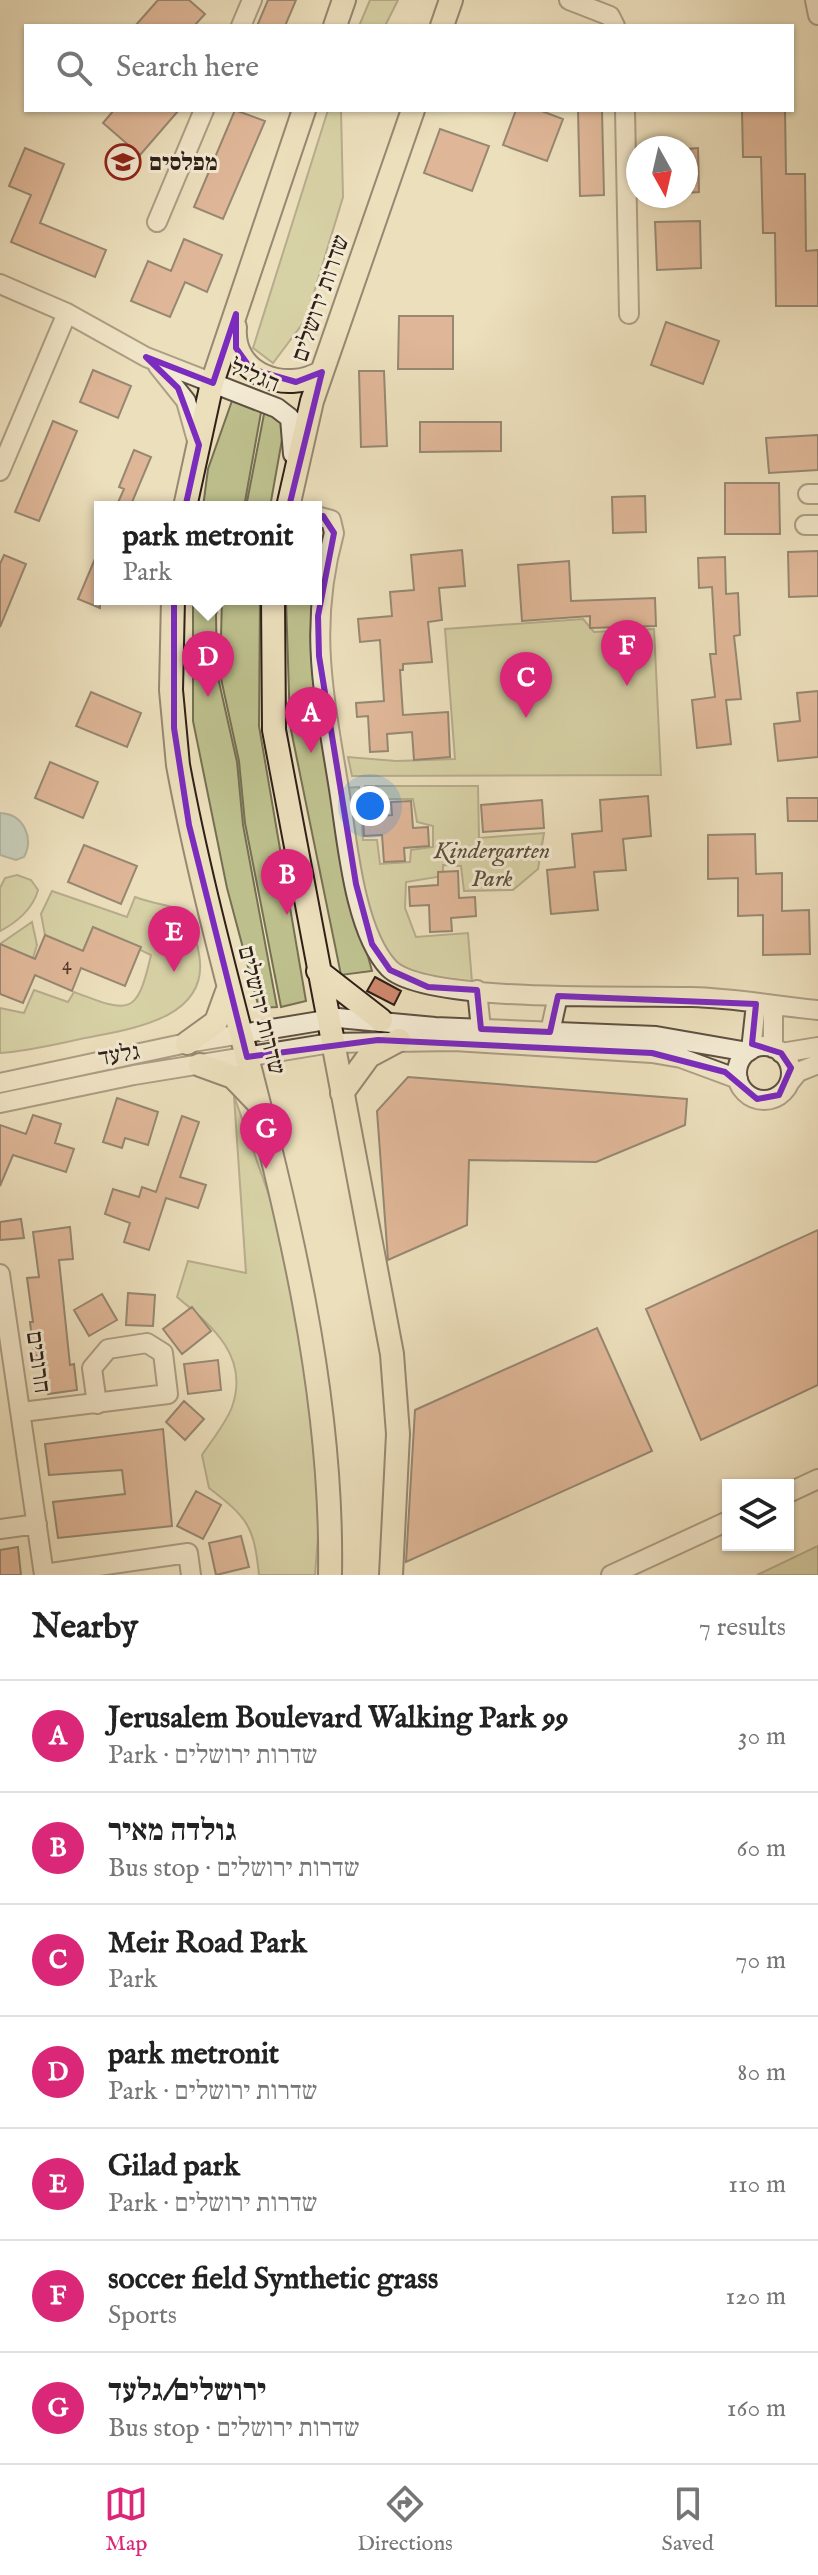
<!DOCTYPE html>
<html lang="en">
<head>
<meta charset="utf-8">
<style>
  :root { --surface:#fff; --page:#f6f6f6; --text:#222; --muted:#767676; --line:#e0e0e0; --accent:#db2777 }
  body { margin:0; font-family:"IM FELL English","Frank Ruhl Libre",serif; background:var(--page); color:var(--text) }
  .controls { position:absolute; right:24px; bottom:24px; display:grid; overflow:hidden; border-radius:0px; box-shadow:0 2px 6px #0004 }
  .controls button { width:72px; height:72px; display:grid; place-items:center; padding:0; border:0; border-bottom:2px solid var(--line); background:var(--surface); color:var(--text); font:40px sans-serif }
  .compass { position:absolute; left:626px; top:136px; width:72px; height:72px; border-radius:50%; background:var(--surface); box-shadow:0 2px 6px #0004; rotate:172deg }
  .you { position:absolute; left:370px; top:806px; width:28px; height:28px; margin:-20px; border:6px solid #fff; border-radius:50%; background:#1a73e8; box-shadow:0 0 0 12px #1a73e833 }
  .badge { display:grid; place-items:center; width:52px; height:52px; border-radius:50%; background:var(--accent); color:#fff; font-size:26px; font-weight:700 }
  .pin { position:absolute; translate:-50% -66px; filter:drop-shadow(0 2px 4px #0008) }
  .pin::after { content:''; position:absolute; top:42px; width:28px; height:24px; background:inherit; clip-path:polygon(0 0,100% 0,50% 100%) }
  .popup { position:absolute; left:94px; top:501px; width:228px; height:104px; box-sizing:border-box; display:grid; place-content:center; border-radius:0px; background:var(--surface); filter:drop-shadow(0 2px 6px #0005); font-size:26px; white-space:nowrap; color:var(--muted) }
  .popup b { font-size:30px; color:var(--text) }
  .popup::after { content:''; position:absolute; left:50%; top:100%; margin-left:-16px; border:16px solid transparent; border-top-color:var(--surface) }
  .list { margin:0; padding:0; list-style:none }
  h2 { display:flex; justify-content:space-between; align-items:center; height:104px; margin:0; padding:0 32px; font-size:34px }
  h2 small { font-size:26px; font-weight:400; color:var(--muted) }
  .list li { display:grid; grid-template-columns:52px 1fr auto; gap:24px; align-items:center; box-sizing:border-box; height:112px; padding:0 32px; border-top:2px solid var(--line) }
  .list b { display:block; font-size:30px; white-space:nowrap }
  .list p { margin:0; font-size:26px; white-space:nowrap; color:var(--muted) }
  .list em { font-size:26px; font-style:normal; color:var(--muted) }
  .icon { flex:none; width:44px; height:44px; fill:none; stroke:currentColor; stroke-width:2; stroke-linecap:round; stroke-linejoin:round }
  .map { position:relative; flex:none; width:818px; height:1575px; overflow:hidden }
  .search { position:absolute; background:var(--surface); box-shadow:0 2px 6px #0004; left:24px; right:24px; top:24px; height:88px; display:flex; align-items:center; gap:20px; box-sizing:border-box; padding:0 28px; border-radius:0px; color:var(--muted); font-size:30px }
  .sheet { height:888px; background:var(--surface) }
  nav { display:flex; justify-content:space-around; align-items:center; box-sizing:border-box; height:112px; border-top:2px solid var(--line); background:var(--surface); font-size:22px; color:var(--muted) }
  nav a { display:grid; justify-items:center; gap:4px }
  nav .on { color:var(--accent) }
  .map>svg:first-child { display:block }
  .green { fill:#bdc08d; stroke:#767053; stroke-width:2 }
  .water { fill:#9bbbb9; stroke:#6f7d79; stroke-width:2 }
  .building { fill:#cf886d; stroke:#2e2019; stroke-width:2 }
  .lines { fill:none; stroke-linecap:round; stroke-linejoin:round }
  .minor-casing { stroke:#5e5042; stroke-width:22 }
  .major-casing { stroke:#2e2019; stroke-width:26 }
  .minor { stroke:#f3ead3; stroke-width:18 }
  .major { stroke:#ecdfbc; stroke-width:22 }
  .marked { fill:none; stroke:#7b2cbf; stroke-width:6; stroke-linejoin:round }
  .labels { text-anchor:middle; stroke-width:6; stroke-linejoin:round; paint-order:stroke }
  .number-label { font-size:20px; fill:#563a2e }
  .poi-label { font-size:24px; font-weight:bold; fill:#2e2019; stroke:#f3ead3; text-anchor:start }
  .street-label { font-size:24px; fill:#2e2019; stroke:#f3ead3 }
  .park-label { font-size:24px; font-style:italic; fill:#59503c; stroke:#f3ead3 }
</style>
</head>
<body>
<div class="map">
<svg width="818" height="1575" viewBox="0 0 818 1575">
  <rect width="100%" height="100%" fill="#ecdfbc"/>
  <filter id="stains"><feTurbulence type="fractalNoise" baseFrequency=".0025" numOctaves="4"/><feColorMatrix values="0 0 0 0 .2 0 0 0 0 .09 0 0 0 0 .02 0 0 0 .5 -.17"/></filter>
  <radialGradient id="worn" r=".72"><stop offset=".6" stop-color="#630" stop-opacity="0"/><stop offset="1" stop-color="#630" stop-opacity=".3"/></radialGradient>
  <!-- green -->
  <path class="green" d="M370,0H398L385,26H359Z
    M328,110H341L343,197L306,319L273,363L253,348Z
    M233,398L262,407L244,507H203L208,469Z
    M265,409L285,423L270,507H246Z
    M193,599H220L216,615L217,673L237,762L243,825L277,1007L259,1008L227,888L193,721Z
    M222,599H260L259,726L306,1001L281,1007L245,823L239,761L220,674Z
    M286,599H315L362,934L372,971L341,975L290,725Z
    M583,619L594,632L654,629L661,775L352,776L348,757L396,761L455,759L445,629Z
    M365,786H478L479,838L544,833L538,869L513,890L464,891L461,866L443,865V876L406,882L405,908L416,937L468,933L472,982C455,979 418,976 405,968C366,947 352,829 345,788L359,787L363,840H377L380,864L410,862L411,850L433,847V826L417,822L413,799H365Z
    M17,875L31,880L38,890C33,909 16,923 0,931V888L5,878Z
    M52,891L127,917L135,897C181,913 189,898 199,954C211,1019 130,1029 85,1038C57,1044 29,1051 0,1053V1008L24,1013L34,990L68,1002L74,992C129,1013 137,1017 151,955L93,927L83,951L45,935L41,914Z
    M32,922L37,945L33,958L0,944Z
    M234,1096L276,1215L306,1339L321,1498L315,1575H259C254,1526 248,1518 209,1488L202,1455C212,1440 226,1423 232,1407C250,1356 211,1325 177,1297L188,1261L246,1273Z
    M818,1545V1575H757L818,1546Z"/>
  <!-- water -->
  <path class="water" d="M0,813C24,814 34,838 24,857L16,860L0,855Z"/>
  <!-- building -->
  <path class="building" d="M158,0H189L205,14L194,26H135Z
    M268,0H296L285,26H257Z
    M114,110H179L140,155L103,123Z
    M235,110L265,121L223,219L194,207Z
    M516,110H539L563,119L547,161L503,145Z
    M578,110H602L604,195L580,196Z
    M742,110H785L786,174H805L806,251L818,250V306H776L775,233H763L761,157H743Z
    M440,129L489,146L472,191L424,173Z
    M25,148L64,164L40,223L106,250L95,277L11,242L31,195L9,186Z
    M698,148L699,192L686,193V149Z
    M700,221L701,268L657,270L655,222Z
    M184,239L222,255L207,292L185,282L170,317L131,301L148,261L171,271Z
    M399,316H453V369H398Z
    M666,322L719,341L703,384L651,365Z
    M93,370L131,386L118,418L80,402Z
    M359,371H384L387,446L361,447Z
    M53,421L77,431L39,521L15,512Z
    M420,422H501V451L420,452Z
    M818,435V470L769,473L766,438Z
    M134,450L151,457L130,507H116L124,489L119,487Z
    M725,483H779L780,534H725Z
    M645,496L646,532L613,533L612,497Z
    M100,547V608L78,599Z
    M462,550L465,586L439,588L442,620L428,622L432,662L403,664V670H400L403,715L448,712L450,757L414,760L412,732L387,734L388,751L370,752L368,716L357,717L356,703L384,701L380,640L360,642L358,619L392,616L390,592L414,590L411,555Z
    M818,551V596L789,597L788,552Z
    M4,555L26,564L0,627V564Z
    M725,557L726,594L738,593L740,635L734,636L741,699L726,700L731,744L697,748L692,700L715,697L710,654H716L712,587L699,588L698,558Z
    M569,561L571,601L655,598L656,626L590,628V616L522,621L518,565Z
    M818,691V757L778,761L774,724L800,721L797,693Z
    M91,692L141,713L127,747L76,726Z
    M50,762L98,782L83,818L35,798Z
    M648,796L651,836L623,839L626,870L594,872L598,910L551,914L547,870L575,867L572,834L602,831L600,800Z
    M787,798H818V821H788Z
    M542,800L544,828L483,832L481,805Z
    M411,801L413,828L428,827L429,846L404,848L405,861L384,862L382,835L364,836L363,817L392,815L391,802Z
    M755,834L756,874L782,873V911L809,910L810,954L763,955V915L738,916V878L708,879V835Z
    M84,845L137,866L121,904L68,882Z
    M458,871L459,898L475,897L476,916L451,918L452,931L430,932L429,905L410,906L409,887L438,885V872Z
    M93,927L141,947L125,986L81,968L72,991L35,975L23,1003L0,994V944L35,959L45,935L83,951Z
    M375,977L401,991L394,1005L367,991Z
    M408,1077L687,1099L685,1125L596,1162L469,1160L467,1225L388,1260L377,1111Z
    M117,1098L158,1112L148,1145L125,1138L122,1148L103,1142Z
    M33,1115L61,1124L55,1143L74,1149L66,1172L13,1155L0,1186V1125L26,1134Z
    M182,1116L199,1122L180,1177L206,1185L198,1208L166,1198L149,1250L124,1242L130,1223L105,1214L113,1189L139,1197L142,1187L156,1192Z
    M21,1219L24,1238L0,1240V1222Z
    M70,1227L73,1259L59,1260L70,1365L74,1364L77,1390L48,1394L43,1355L34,1356L30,1322H33L27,1278L39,1277L33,1232Z
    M818,1230V1385L701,1440L646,1309Z
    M128,1293L155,1295L153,1326L126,1325Z
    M102,1294L117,1320L89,1336L74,1310Z
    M192,1307L211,1331L182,1354L163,1329Z
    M597,1328L652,1451L406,1562L415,1410Z
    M218,1360L221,1390L188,1394L184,1364Z
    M184,1401L204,1419L185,1440L166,1422Z
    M163,1429L172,1526L58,1538L53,1502L125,1494L122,1470L49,1475L45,1444Z
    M196,1491L221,1505L203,1539L177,1526Z
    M241,1536L249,1567L216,1575L209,1543Z
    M18,1547L21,1575H0V1550Z"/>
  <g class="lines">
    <defs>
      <path id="minor" d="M569,0L610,16L615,26
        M815,0L818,15
        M241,26L252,0
        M625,110L629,314
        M157,222L204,110
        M0,284L67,313L146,357L277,408L290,418L293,454
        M158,366L186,401L198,444
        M0,471L67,313
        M808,494H818
        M316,516L331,520L334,533C308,628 324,695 339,789C347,839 354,931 389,968C424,1004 635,995 692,997C734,998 776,1006 818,1010
        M805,525H818
        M477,990L481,1029
        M773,1005V1048
        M550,1032L558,996
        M737 1073a27 27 0 1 1 54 0a27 27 0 1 1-54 0Z
        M751,1050L756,1004
        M781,1053L818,1047
        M0,1083L187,1043L338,1018L435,1027L656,1036L748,1052
        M789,1083L798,1072L818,1064
        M0,1103L134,1075L331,1043L454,1041L652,1053L681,1058L738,1079
        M0,1274L44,1575
        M22,1412L168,1394L163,1353L147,1343L108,1349L92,1368L97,1404
        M788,1493L818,1479
        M0,1529L37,1524
        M44,1574L188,1553L191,1575
        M611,1575L728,1521"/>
      <path id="major" d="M335,26L344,0
        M442,26L451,0
        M235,327C231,375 286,394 322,372
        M185,507L212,383L304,110
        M288,507L312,401L413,110
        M173,599L171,690L178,765C228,1034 335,1298 330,1575
        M273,599L274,730L392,1354L398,1434L391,1575
        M318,971L381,1020
        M187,1043L216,1022L228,989
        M200,1065L233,1077L257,1102
        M342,1093L369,1056L399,1040"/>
    </defs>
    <!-- minor casing -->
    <use href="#minor" class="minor-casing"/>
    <!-- major casing -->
    <use href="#major" class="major-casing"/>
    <!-- minor -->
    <use href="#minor" class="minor"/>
    <!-- major -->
    <use href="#major" class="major"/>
  </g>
  <!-- marked area -->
  <path d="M0 0H818V1575H0ZM236,314V348L251,369L296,382L322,372L286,519L323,516L334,533L318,616L319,656L356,884L372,944L390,970L428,987L477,990L481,1029L550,1032L558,996L756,1004L752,1044L781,1053L791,1068L779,1095L757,1099L725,1072L652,1053L378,1040L247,1057L189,825L174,728V558L199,445L178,388L146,357L213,383Z" fill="#ecdfbc" fill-opacity=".55" fill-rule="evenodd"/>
  <path class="marked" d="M236,314V348L251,369L296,382L322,372L286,519L323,516L334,533L318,616L319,656L356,884L372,944L390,970L428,987L477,990L481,1029L550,1032L558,996L756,1004L752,1044L781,1053L791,1068L779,1095L757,1099L725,1072L652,1053L378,1040L247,1057L189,825L174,728V558L199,445L178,388L146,357L213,383Z"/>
  <!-- icons -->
  <defs>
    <symbol id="school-ring" viewBox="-11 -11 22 22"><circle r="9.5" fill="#f3ead3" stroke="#8f2418" stroke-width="1.5"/><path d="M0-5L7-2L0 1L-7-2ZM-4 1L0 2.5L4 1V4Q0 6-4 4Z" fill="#8f2418"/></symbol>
  </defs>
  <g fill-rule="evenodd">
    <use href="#school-ring" x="103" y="142" width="40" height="40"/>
  </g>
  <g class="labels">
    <!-- number labels -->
    <g class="number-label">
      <text x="67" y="970">4</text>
    </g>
    <!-- poi labels -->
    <g class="poi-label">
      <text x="149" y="170">מפלסים</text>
    </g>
    <!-- street labels -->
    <g class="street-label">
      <text transform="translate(320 298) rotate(-71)" y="8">שדרות ירושלים</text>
      <text transform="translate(255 375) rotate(22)" y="8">הגליל</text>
      <text transform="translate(262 1010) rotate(76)" y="8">שדרות ירושלים</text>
      <text transform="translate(119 1054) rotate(-10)" y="8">גלעד</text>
      <text transform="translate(39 1362) rotate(82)" y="8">חרובים</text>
    </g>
    <!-- park labels -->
    <g class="park-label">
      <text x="492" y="858">Kindergarten<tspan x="492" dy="28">Park</tspan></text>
    </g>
  </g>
  <rect width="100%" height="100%" filter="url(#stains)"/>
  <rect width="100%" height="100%" fill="url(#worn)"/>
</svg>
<div class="controls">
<button><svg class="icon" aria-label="layers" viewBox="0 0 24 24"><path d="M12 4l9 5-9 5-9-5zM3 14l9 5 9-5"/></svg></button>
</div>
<svg class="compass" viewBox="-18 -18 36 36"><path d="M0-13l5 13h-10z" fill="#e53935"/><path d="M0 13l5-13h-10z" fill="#767676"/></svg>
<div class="you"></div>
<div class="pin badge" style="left:311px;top:753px">A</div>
<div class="pin badge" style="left:287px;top:915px">B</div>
<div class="pin badge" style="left:526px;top:718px">C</div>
<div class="pin badge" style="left:208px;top:697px">D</div>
<div class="popup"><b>park metronit</b>Park</div>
<div class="pin badge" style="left:174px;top:972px">E</div>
<div class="pin badge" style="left:627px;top:686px">F</div>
<div class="pin badge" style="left:266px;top:1169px">G</div>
<div class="search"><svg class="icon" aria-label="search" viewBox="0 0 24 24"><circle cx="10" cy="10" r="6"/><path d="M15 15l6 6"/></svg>Search here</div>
</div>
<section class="sheet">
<h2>Nearby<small>7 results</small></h2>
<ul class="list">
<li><span class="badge">A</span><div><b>Jerusalem Boulevard Walking Park 99</b><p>Park · שדרות ירושלים</p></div><em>30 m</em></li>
<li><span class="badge">B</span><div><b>גולדה מאיר</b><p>Bus stop · שדרות ירושלים</p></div><em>60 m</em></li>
<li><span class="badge">C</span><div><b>Meir Road Park</b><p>Park</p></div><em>70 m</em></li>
<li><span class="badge">D</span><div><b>park metronit</b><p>Park · שדרות ירושלים</p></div><em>80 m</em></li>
<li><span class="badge">E</span><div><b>Gilad park</b><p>Park · שדרות ירושלים</p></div><em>110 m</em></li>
<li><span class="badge">F</span><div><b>soccer field Synthetic grass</b><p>Sports</p></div><em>120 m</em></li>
<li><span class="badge">G</span><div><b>ירושלים/גלעד</b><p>Bus stop · שדרות ירושלים</p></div><em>160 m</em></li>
</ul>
</section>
<nav>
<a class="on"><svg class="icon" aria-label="map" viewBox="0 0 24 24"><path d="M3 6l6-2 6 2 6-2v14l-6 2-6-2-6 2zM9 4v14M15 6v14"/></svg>Map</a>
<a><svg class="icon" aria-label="directions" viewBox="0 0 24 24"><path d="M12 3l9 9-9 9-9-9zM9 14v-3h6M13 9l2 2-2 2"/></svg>Directions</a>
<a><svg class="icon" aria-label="saved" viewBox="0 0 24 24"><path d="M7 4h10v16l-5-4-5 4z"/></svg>Saved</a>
</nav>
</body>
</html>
